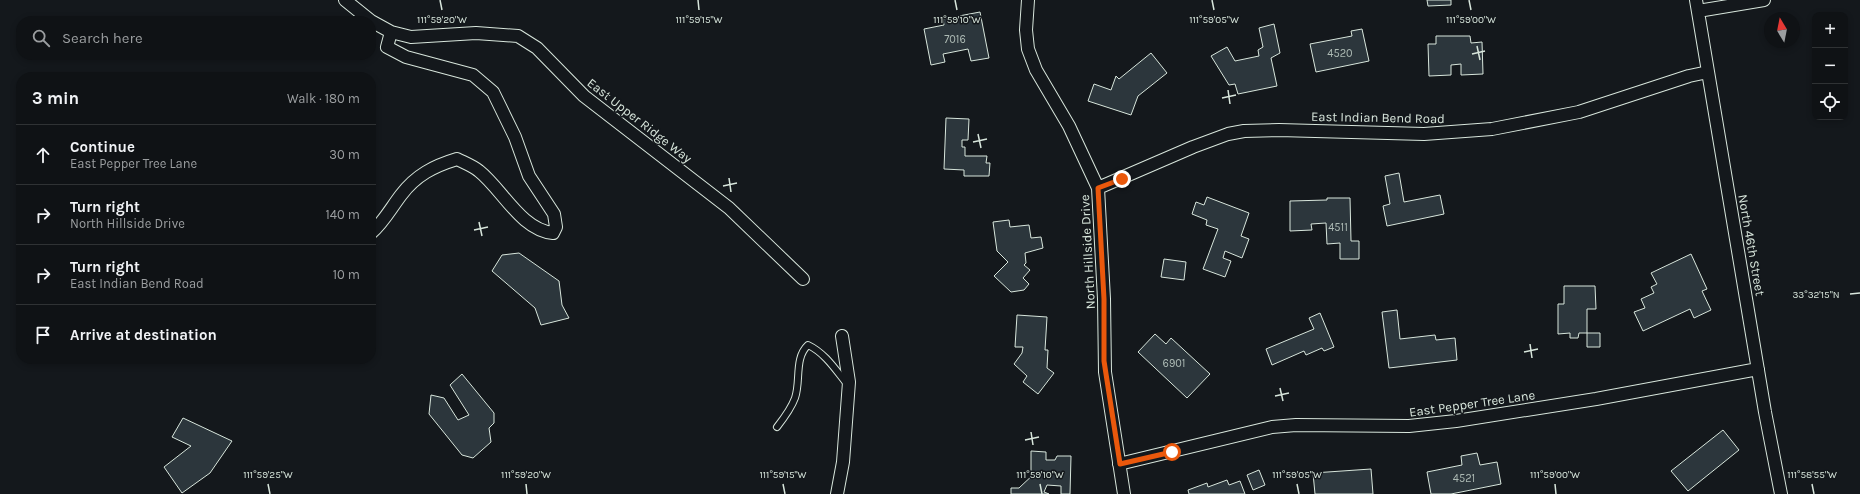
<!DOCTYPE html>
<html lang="en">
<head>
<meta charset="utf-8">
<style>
  :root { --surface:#0f1215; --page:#1d2022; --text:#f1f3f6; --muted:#9b9ea0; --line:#2f3234 }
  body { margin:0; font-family:Karla,sans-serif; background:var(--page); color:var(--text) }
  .controls { position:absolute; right:12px; top:12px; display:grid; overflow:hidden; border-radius:8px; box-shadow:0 2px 6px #0003 }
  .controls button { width:36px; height:36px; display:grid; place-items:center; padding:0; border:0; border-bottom:1px solid var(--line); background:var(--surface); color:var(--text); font:20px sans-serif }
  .compass { position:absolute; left:1764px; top:12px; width:36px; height:36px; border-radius:50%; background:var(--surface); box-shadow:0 2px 6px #0003; rotate:350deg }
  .stop { position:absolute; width:12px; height:12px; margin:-9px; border:3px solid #ea580c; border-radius:50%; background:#fff }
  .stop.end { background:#ea580c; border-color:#fff; box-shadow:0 1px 4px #0008 }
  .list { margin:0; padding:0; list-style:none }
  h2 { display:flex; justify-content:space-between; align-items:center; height:52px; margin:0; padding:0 16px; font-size:17px }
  h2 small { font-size:13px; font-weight:400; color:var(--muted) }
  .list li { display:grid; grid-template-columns:26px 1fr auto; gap:12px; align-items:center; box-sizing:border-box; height:60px; padding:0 16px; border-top:1px solid var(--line) }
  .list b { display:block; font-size:15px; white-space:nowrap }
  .list p { margin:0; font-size:13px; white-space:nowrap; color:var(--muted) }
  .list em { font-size:13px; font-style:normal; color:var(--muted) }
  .icon { flex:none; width:22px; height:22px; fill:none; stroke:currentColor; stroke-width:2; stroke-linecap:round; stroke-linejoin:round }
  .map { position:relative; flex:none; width:1860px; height:494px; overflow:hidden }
  .search { position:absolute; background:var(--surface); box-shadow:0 2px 6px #0003; left:16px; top:16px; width:360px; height:44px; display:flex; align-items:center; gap:10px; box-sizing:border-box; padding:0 14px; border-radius:16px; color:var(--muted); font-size:15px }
  .panel { position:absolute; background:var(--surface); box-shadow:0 2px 6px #0003; left:16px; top:72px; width:360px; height:292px; border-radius:16px }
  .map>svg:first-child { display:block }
  .building { fill:#2c363c; stroke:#d8e6dc }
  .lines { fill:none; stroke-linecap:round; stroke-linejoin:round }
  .lane-casing { stroke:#d8e6dc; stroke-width:8 }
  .street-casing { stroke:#d8e6dc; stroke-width:14 }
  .lane { stroke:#14181c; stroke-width:6 }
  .street { stroke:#14181c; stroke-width:12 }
  .route { stroke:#ea580c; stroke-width:5 }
  .ticks { fill:none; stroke:#d8e6dc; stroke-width:1.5 }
  .labels { text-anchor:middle; stroke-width:3; stroke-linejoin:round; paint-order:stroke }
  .number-label { font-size:11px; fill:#adbab4 }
  .street-label { font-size:13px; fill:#d8e6dc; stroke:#14181c }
  .ticks-label { font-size:10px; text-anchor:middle; fill:#d8e6dc; stroke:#14181c; stroke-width:3; stroke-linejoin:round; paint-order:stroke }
</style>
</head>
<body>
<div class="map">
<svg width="1860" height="494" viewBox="0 0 1860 494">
  <rect width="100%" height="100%" fill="#14181c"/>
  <!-- building -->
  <path class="building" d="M1427,0H1451V5L1428,6Z
    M980,12L989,58L971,61L968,49L943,54L945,62L931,65L924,29L944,25L943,19Z
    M1274,24L1280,53L1271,58L1277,86L1238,94L1235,84L1229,85L1211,56L1227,47L1235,61L1259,56L1258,50L1263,47L1259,28Z
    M1362,29L1369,61L1316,72L1310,44L1352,36L1351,31Z
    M1436,36H1470L1471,43L1482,42L1483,74L1461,75V64L1451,65V75L1429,76L1428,44H1436Z
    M1151,53L1167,73L1138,96L1131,115L1088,101L1094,84L1111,90L1116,76L1119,79Z
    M946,118L969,119L968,140H962V147H965V156H987L986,163H990L989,176H964V170L944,169Z
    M1399,173L1404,202L1440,195L1444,214L1387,226L1383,206L1390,204L1385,176Z
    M1207,197L1249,213L1241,236L1249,239L1242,258L1225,251L1223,258L1231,261L1225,277L1203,269L1218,229L1206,225L1207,220L1192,214L1196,202L1204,205Z
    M1327,198H1350L1351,241H1359V259H1340V243L1327,244L1326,223L1311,224L1312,230L1290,231V201L1327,200Z
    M1009,220L1010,227L1029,225L1031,238L1041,237L1043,248L1025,253L1026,263L1024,265L1030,270L1023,278L1029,284L1024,290L1011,292L994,276L1008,262L997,251L993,222Z
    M519,253L559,281L562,305L569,318L541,325L535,308L492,271L502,255Z
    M1691,254L1707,289L1702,291L1711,310L1694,318L1690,309L1643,331L1634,312L1645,308L1641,299L1654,293L1651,287L1657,284L1651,273Z
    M1164,259L1186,262L1184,280L1161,277Z
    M1564,286H1595L1596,309H1587V333H1579L1578,338H1570V333L1558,334V304H1564Z
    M1397,310L1400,339L1435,335L1436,340L1455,338L1457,360L1389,368L1382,312Z
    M1320,313L1334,347L1324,351L1322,348L1306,355L1304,351L1272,365L1266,349L1314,329L1309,318Z
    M1017,315L1047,317L1045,350H1048L1047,368L1054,373L1038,394L1023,382L1027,376L1014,364L1022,353L1023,347H1015Z
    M1587,333H1600V347H1587Z
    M1155,334L1166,344L1171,338L1210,374L1187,398L1138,352Z
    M462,374L494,413V423L489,428L491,442L473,458L462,455L429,414L431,395L444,398L458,420L469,415L450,385Z
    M183,418L232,441L210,473L182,493L164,467L191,446L172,437Z
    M1723,430L1739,450L1688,491L1671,471Z
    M1031,451L1046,452V460H1055L1057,456H1071L1070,494H1061V486L1047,485L1044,492L1049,494H1011V488H1019L1036,472H1031Z
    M1477,453L1480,465L1497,462L1501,484L1451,494H1431L1427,472L1462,465L1461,456Z
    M1371,469L1373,494H1315L1313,473Z
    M1259,470L1265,485L1253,490L1247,475Z
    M1227,480L1229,485L1240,481L1245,494H1189L1188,490L1207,483L1208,487Z"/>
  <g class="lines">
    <defs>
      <path id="lane" d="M777,427C784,418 791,409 795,398C801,381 794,358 808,345C825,353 835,369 847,384"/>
      <path id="street" d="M345,0L371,21
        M1028,0L1026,30L1028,49L1036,70L1069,126L1098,188L1104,299L1105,372L1124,494
        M1696,0L1765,412L1781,494
        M1698,11L1764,0
        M371,21L391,32L411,37L476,33L518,36L537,48L584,96L729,208L803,279
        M1098,188L1193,147L1228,134L1244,131L1279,130L1424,134L1492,129L1579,112L1689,76L1708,72
        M371,233C383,223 391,208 401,195C416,175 434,166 457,159C465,163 473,166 479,171C502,189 521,230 553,233L556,227L554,214L529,176L515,137L493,92L473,75L406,57L387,47L391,32
        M1119,464L1272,427L1296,425L1409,426L1456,421L1596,399L1758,369
        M837,494L843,462L849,382L842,336"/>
    </defs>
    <!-- lane casing -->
    <use href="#lane" class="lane-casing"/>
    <!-- street casing -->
    <use href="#street" class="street-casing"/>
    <!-- lane -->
    <use href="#lane" class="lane"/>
    <!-- street -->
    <use href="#street" class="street"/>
  </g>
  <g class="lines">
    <!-- route -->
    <path class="route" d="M1122,179L1098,188L1104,299V361L1120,464L1172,452"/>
  </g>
  <!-- ticks -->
  <path class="ticks" d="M440,0L442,10M698,0L699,10M955,0L957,10M1212,0L1214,10M1469,0L1471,10M1477,46L1480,60M1472,54L1485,51M1228,90L1230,104M1222,98L1236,95M978,134L981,148M973,142L987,139M729,178L731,192M723,186L737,183M479,222L482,236M474,230L488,227M1850,294L1860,293M1530,344L1532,358M1524,352L1538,349M1280,388L1283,401M1275,396L1289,393M1031,432L1033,445M1025,440L1039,437M268,484L270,494M526,484L527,494M783,484L785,494M1040,484L1042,494M1297,484L1299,494M1555,484L1556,494M1812,484L1814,494"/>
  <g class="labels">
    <!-- number labels -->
    <g class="number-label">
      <text x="955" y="43">7016</text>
      <text x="1340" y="57">4520</text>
      <text x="1338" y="231">4511</text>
      <text x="1174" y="367">6901</text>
      <text x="1464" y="482">4521</text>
    </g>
    <!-- street labels -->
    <g class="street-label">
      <text transform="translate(1378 117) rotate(1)" y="5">East Indian Bend Road</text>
      <text transform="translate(640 120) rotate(38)" y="5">East Upper Ridge Way</text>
      <text transform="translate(1752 245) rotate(80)" y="5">North 46th Street</text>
      <text transform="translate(1087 252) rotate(-93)" y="5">North Hillside Drive</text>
      <text transform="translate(1472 403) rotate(-8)" y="5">East Pepper Tree Lane</text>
    </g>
  </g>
  <g class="ticks-label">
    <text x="957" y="23">111°59'10"W</text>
    <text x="1214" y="23">111°59'05"W</text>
    <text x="442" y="23">111°59'20"W</text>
    <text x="699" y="23">111°59'15"W</text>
    <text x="1471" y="23">111°59'00"W</text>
    <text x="1816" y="298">33°32'15"N</text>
    <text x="268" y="478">111°59'25"W</text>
    <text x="526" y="478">111°59'20"W</text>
    <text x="783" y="478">111°59'15"W</text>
    <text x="1040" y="478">111°59'10"W</text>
    <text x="1297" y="478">111°59'05"W</text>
    <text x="1555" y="478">111°59'00"W</text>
    <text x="1812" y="478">111°58'55"W</text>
  </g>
</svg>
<div class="controls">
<button>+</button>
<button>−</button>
<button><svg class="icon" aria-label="locate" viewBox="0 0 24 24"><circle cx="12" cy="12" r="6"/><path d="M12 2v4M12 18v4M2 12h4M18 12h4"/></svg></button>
</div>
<svg class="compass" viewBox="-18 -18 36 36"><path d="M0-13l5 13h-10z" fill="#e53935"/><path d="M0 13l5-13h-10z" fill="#9b9ea0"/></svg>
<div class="stop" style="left:1172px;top:452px"></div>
<div class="stop end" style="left:1122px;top:179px"></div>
<div class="search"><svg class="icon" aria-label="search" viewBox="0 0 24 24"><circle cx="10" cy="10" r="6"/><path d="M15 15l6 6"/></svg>Search here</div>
<section class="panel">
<h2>3 min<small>Walk · 180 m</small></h2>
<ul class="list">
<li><svg class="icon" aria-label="ahead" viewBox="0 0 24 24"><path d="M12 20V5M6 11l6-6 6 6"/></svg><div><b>Continue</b><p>East Pepper Tree Lane</p></div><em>30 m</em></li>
<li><svg class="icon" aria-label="right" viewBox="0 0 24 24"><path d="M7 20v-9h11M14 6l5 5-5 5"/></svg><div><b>Turn right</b><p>North Hillside Drive</p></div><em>140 m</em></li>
<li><svg class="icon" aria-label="right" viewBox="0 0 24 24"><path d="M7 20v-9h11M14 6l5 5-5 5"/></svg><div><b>Turn right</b><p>East Indian Bend Road</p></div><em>10 m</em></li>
<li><svg class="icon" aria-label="arrive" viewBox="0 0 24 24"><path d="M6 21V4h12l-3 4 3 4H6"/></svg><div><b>Arrive at destination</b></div></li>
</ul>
</section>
</div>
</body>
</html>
